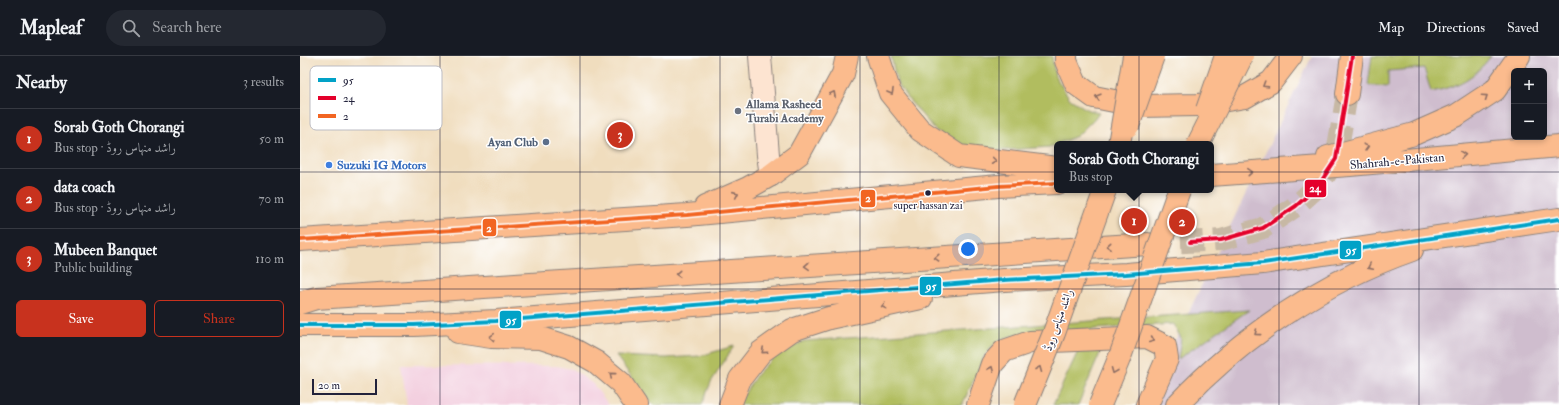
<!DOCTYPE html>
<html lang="en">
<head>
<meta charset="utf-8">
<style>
  :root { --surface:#171b24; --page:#242831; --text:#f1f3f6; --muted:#9ea1a6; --line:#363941; --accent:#c8321e }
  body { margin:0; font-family:"IM FELL Double Pica",Amiri,serif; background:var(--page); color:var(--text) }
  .controls { position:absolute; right:12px; top:12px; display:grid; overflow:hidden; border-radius:6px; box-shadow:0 2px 6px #0003 }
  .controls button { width:36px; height:36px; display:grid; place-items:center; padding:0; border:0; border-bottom:1px solid var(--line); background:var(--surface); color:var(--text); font:20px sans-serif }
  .scale { position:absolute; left:12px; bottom:10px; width:65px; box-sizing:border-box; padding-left:4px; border:2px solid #22223b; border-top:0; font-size:11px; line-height:14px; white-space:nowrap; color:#22223b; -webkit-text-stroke:3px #fff; paint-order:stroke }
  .you { position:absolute; left:668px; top:193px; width:14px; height:14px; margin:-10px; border:3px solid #fff; border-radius:50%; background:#1a73e8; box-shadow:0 0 0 6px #1a73e833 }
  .badge { display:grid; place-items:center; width:26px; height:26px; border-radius:50%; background:var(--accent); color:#fff; font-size:13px; font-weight:700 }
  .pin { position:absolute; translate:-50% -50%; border:2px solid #fff; box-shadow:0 1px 4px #0006 }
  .popup { position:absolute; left:754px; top:85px; width:160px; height:52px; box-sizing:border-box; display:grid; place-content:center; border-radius:6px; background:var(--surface); filter:drop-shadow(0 1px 3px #0005); font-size:13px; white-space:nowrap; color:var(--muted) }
  .popup b { font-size:15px; color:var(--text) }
  .popup::after { content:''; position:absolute; left:50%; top:100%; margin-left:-8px; border:8px solid transparent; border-top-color:var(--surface) }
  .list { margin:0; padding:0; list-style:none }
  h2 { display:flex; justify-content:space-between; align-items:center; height:52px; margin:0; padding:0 16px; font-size:17px }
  h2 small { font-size:13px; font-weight:400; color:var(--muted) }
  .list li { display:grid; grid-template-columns:26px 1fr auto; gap:12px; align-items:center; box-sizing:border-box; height:60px; padding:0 16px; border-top:1px solid var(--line) }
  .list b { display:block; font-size:15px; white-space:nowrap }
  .list p { margin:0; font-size:13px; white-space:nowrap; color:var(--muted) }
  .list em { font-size:13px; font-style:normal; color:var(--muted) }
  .actions { display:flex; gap:8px; padding:12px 16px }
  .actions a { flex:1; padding:9px 0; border:1px solid var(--accent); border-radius:6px; text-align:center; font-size:14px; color:var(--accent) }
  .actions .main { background:var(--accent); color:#fff }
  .icon { flex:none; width:22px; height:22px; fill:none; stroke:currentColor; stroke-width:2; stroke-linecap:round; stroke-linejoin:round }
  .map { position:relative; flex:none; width:1259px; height:349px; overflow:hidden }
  header { display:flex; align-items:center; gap:24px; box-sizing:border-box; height:56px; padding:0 20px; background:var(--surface); border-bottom:1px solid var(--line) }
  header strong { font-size:19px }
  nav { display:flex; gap:22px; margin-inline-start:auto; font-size:14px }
  .search { width:280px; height:36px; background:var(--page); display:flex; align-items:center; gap:10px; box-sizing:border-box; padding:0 14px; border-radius:22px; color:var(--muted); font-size:15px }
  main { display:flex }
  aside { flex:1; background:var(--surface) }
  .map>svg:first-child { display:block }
  .built { fill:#f3cfdf }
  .industrial { fill:#cfbdce; fill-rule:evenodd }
  .green { fill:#b1bd5f; stroke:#6a704d }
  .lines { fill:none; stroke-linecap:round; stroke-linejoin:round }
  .highway-tunnel { stroke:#c7b8a4; stroke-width:22; stroke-dasharray:22 11; stroke-linecap:butt }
  .secondary-casing { stroke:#89807c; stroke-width:24 }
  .primary-casing { stroke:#89807c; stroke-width:24 }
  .highway-casing { stroke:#89807c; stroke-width:24 }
  .secondary { stroke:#fde4d1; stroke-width:22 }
  .primary { stroke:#fbbb8d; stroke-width:22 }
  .highway { stroke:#fbbb8d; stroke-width:22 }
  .primary-bridge-casing { stroke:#89807c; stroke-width:24; stroke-linecap:butt }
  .highway-bridge-casing { stroke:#89807c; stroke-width:24; stroke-linecap:butt }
  .primary-bridge { stroke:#fbbb8d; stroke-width:22 }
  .highway-bridge { stroke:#fbbb8d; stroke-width:22 }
  .bus-1-casing { stroke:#fff; stroke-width:7 }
  .bus-2-casing { stroke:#fff; stroke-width:7 }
  .bus-3-casing { stroke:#fff; stroke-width:7 }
  .bus-1 { stroke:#02a2c7; stroke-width:4 }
  .bus-2 { stroke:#e4002b; stroke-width:4 }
  .bus-3 { stroke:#f26522; stroke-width:4 }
  .oneway { stroke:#8e6e64 }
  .grid { fill:none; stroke:#22223b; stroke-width:1; stroke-opacity:0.55 }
  .worship-dot { fill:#6b7280; stroke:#fff; stroke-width:1.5 }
  .service-dot { fill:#5c6f8a; stroke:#fff; stroke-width:1.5 }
  .shop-dot { fill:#3f7fe0; stroke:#fff; stroke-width:1.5 }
  .bus-dot { fill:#22223b; stroke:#fff; stroke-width:1.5 }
  .labels { text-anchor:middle; stroke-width:3; stroke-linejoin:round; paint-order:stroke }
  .bus-label { font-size:11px; fill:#22223b; stroke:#fff }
  .worship-label { font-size:12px; font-weight:bold; fill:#5b616d; stroke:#fff; text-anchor:start }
  .service-label { font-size:12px; font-weight:bold; fill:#4e5e75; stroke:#fff; text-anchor:end }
  .street-label { font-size:12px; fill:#22223b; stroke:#fff }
  .shop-label { font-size:12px; font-weight:bold; fill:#366cbe; stroke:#fff; text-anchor:start }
  .key { fill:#fff; stroke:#bdbdc4; stroke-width:1 }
  .key-label { font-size:11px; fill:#22223b }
  .line-badge { stroke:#fff; stroke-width:1.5 }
  .badge-label { font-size:11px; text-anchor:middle; font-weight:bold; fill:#fff }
</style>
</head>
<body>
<header>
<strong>Mapleaf</strong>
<div class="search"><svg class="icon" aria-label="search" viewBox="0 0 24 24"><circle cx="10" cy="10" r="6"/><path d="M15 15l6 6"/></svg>Search here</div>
<nav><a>Map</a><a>Directions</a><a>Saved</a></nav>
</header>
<main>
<aside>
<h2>Nearby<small>3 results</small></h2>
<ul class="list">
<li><span class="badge">1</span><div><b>Sorab Goth Chorangi</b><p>Bus stop · راشد منہاس روڈ</p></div><em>50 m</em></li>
<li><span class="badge">2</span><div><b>data coach</b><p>Bus stop · راشد منہاس روڈ</p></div><em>70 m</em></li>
<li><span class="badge">3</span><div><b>Mubeen Banquet</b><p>Public building</p></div><em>110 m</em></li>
</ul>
<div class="actions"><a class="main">Save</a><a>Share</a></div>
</aside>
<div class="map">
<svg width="1259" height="349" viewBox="0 0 1259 349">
  <rect width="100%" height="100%" fill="#fff"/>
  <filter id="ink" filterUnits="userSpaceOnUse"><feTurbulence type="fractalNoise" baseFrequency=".025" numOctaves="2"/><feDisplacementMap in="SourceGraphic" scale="8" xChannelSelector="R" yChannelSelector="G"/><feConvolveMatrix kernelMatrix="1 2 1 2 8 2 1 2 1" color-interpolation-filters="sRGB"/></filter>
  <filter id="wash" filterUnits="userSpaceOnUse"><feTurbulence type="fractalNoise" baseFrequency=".012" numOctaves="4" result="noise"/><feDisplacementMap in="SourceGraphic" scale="16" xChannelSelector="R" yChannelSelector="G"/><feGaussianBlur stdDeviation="0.9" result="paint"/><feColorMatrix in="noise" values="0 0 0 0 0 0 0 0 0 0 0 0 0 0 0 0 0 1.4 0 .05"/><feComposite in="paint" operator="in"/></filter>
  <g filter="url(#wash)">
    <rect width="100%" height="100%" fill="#f0ddbe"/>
    <!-- built -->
    <path class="built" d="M101,309L256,310L272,313L293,328L309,349H107Z"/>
    <!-- industrial -->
    <path class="industrial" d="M1012,0H1259V349H844ZM1214,15H1244V81H1214Z"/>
    <!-- green -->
    <path class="green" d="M591,0H752L755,20L770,43L788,54L799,56L794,63L777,80L750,91L693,95L663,92L635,74L610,45L597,27Z
      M1072,0H1191C1173,23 1159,30 1131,36L1124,12L1088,15V31L1068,29Z
      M949,254L878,303L881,282L873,268L718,278L699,284L685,299L662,349H440V345L457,318L475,300L504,285Z
      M434,290L411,326L402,349H353L316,300L366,302L400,300Z
      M779,293L801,295L778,349H753Z"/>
  </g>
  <g filter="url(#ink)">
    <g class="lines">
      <!-- highway-tunnel -->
      <path class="highway-tunnel" d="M848,188L921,184L963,172L996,150L1018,130L1036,103L1047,38"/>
      <defs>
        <path id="secondary" d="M460,0L468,99L471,119"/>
        <path id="primary" d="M766,0V5L776,28L794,41L839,50L898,49L945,41L971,26L991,0
          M678,349L692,308L704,295L730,286L847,281L865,290L867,303L847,349"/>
        <path id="highway" d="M578,0L590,37L620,74L659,100L757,112
          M1047,38L1052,0
          M1028,101L1114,78L1157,59L1195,34L1219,0
          M911,119L1050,109L1259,90
          M405,151L448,132L471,119L499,98L543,18L547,0
          M0,184L387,159L698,130L757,127
          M0,247L16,242L848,188
          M0,269H114L196,265L704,224L826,218L963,207L1259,163
          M158,276L191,281L241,282L269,291L296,306L321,327L336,349
          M430,349L440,323L461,296L492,274L529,262L621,242
          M877,349C941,281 1023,225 1112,194"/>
      </defs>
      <!-- secondary casing -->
      <use href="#secondary" class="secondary-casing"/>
      <!-- primary casing -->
      <use href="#primary" class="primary-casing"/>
      <!-- highway casing -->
      <use href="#highway" class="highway-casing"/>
      <!-- secondary -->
      <use href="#secondary" class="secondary"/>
      <!-- primary -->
      <use href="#primary" class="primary"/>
      <!-- highway -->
      <use href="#highway" class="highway"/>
      <defs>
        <path id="primary-bridge" d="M907,54L926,0
          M828,70L853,0
          M725,349L754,277L805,134
          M800,349L821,298L879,134"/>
        <path id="highway-bridge" d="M819,88L834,0
          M898,88L942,0"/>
      </defs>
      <!-- primary-bridge casing -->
      <use href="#primary-bridge" class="primary-bridge-casing"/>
      <!-- highway-bridge casing -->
      <use href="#highway-bridge" class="highway-bridge-casing"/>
      <!-- primary-bridge -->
      <use href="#primary-bridge" class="primary-bridge"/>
      <!-- highway-bridge -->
      <use href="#highway-bridge" class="highway-bridge"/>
      <defs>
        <path id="bus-1" d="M0,269H114L196,265L704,224L826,218L963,207L1259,163"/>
        <path id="bus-2" d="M890,186L921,184L963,172L996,150L1018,130L1036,103L1052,0"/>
        <path id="bus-3" d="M0,184L387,159L698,130L757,127"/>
      </defs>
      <!-- bus-1 casing -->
      <use href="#bus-1" class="bus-1-casing"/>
      <!-- bus-2 casing -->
      <use href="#bus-2" class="bus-2-casing"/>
      <!-- bus-3 casing -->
      <use href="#bus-3" class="bus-3-casing"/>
      <!-- bus-1 -->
      <use href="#bus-1" class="bus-1"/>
      <!-- bus-2 -->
      <use href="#bus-2" class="bus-2"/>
      <!-- bus-3 -->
      <use href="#bus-3" class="bus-3"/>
    </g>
    <!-- one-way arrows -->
    <defs><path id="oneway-chevron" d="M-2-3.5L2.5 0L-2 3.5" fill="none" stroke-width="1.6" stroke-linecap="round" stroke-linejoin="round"/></defs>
    <g class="oneway">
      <use href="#oneway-chevron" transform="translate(965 29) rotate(148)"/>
      <use href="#oneway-chevron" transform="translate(591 36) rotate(61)"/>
      <use href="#oneway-chevron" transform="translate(533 38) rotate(-62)"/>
      <use href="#oneway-chevron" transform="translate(798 41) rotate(-164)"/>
      <use href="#oneway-chevron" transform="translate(1185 41) rotate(-34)"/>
      <use href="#oneway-chevron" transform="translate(1066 91) rotate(-15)"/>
      <use href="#oneway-chevron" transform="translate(1163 99) rotate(-5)"/>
      <use href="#oneway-chevron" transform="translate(694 105) rotate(7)"/>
      <use href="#oneway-chevron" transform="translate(950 116) rotate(-4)"/>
      <use href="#oneway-chevron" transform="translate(436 138) rotate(-24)"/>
      <use href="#oneway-chevron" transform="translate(809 190) rotate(176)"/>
      <use href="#oneway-chevron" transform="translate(637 202) rotate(176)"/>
      <use href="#oneway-chevron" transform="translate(507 210) rotate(176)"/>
      <use href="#oneway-chevron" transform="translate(1070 211) rotate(154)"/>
      <use href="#oneway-chevron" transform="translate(378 218) rotate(176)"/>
      <use href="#oneway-chevron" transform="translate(584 250) rotate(168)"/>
      <use href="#oneway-chevron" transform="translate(957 277) rotate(143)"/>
      <use href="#oneway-chevron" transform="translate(192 281) rotate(-176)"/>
      <use href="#oneway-chevron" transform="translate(852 284) rotate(23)"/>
      <use href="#oneway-chevron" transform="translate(464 295) rotate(139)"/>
      <use href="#oneway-chevron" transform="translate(691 313) rotate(-67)"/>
      <use href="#oneway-chevron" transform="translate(739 313) rotate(-68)"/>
      <use href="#oneway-chevron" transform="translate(814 315) rotate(112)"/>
      <use href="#oneway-chevron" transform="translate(312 319) rotate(-140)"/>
    </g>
  </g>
  <!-- grid -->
  <path class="grid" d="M140,0V349M280,0V349M420,0V349M560,0V349M699,0V349M839,0V349M979,0V349M1119,0V349M0,116H1259M0,233H1259"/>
  <!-- markers -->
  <circle class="worship-dot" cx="438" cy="55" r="4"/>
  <circle class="service-dot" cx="246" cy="86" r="4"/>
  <circle class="shop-dot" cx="29" cy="109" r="4"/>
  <circle class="bus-dot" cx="628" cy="137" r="3.5"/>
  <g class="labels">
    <!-- bus labels -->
    <g class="bus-label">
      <text x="628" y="153">super hassan zai</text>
    </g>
    <!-- worship labels -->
    <g class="worship-label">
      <text x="446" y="52">Allama Rasheed<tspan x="446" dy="14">Turabi Academy</tspan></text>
    </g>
    <!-- service labels -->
    <g class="service-label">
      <text x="238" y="90">Ayan Club</text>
    </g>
    <!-- street labels -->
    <g class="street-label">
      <text transform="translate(1097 105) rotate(-5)" y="4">Shahrah-e-Pakistan</text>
      <text transform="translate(758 264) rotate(-70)" y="4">راشد منہاس روڈ</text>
    </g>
    <!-- shop labels -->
    <g class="shop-label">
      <text x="37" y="113">Suzuki IG Motors</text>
    </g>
  </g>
  <!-- legend -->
  <rect x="10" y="10" width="132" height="64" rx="6" class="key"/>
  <rect x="18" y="22" width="18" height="4" fill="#02a2c7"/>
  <rect x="18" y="40" width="18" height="4" fill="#e4002b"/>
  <rect x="18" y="58" width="18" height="4" fill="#f26522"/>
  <g class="key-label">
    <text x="43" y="28">95</text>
    <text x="43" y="46">24</text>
    <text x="43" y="64">2</text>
  </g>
  <g class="line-badge">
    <rect x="1004" y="123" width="23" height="19" rx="4" fill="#e4002b"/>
    <rect x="560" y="133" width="16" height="19" rx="4" fill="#f26522"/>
    <rect x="182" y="162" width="15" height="19" rx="4" fill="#f26522"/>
    <rect x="1039" y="184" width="23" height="20" rx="4" fill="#02a2c7"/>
    <rect x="619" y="220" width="23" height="20" rx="4" fill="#02a2c7"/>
    <rect x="199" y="254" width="23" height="19" rx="4" fill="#02a2c7"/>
  </g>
  <g class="badge-label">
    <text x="1015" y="136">24</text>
    <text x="568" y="146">2</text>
    <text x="189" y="176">2</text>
    <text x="1051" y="198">95</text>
    <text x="631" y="234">95</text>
    <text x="211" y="268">95</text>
  </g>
</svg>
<div class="controls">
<button>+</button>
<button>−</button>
</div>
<div class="scale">20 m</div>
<div class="you"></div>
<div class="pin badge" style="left:834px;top:165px">1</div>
<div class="popup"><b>Sorab Goth Chorangi</b>Bus stop</div>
<div class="pin badge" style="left:882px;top:166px">2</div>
<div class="pin badge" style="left:320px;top:79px">3</div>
</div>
</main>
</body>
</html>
